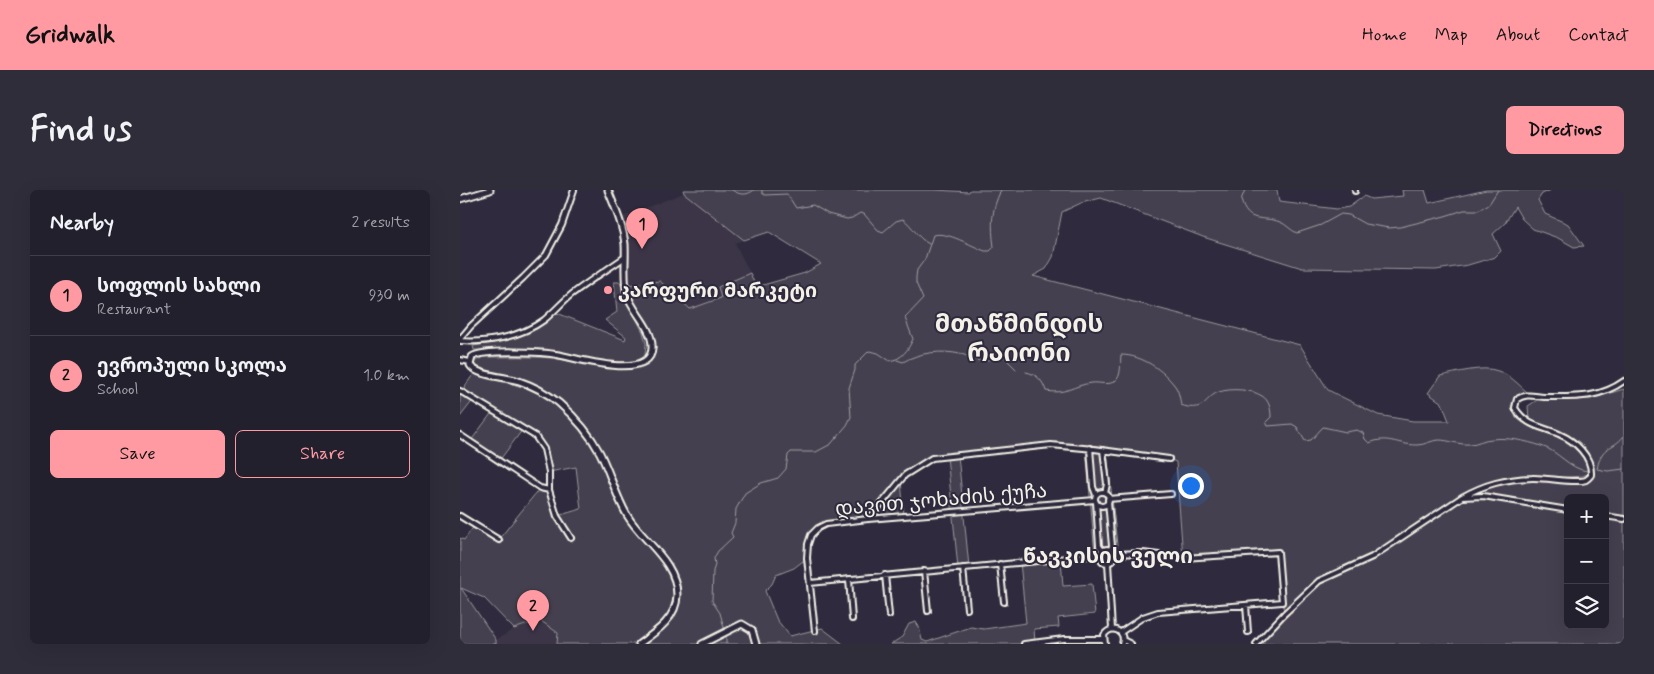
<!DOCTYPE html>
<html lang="en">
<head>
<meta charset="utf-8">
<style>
  :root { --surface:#23202e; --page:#2f2d3a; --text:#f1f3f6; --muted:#a3a3aa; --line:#403e4a; --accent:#ff9aa2 }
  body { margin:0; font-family:Mynerve,"Noto Sans Georgian",sans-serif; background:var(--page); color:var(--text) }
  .controls { position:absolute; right:15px; bottom:15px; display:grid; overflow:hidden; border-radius:8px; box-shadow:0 5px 20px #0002 }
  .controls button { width:45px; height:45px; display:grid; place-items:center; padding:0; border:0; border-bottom:1px solid var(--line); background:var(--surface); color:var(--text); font:25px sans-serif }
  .you { position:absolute; left:730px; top:295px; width:18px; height:18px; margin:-12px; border:4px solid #fff; border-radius:50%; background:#1a73e8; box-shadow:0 0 0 8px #1a73e833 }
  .badge { display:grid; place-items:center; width:32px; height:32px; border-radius:50%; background:var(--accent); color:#111; font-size:16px; font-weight:700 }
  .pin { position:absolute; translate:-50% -41px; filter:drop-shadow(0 1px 2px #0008) }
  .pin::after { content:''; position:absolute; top:26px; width:18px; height:15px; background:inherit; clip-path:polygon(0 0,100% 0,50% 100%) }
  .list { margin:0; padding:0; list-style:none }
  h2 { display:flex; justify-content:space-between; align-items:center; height:65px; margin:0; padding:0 20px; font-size:21px }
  h2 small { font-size:16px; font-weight:400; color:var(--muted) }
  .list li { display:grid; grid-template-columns:32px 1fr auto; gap:15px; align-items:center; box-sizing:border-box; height:80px; padding:0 20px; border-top:1px solid var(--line) }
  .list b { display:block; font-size:19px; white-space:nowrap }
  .list p { margin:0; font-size:16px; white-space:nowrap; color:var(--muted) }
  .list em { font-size:16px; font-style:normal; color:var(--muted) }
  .actions { display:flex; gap:10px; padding:15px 20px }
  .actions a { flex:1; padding:11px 0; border:1px solid var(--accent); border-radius:8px; text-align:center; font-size:18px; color:var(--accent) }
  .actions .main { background:var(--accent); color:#111 }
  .icon { flex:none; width:28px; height:28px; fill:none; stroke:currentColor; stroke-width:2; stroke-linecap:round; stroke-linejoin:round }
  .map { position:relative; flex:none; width:1164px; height:454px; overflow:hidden; border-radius:8px }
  header { display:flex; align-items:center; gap:30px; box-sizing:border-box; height:70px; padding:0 25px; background:var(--accent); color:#111 }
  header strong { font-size:24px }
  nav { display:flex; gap:28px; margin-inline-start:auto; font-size:18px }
  .intro { display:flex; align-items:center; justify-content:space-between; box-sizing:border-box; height:120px; padding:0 30px }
  h1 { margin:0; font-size:35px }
  .button { padding:12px 22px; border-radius:8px; background:var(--accent); color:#111; font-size:18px; font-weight:700 }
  main { display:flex; gap:30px; padding:0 30px }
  aside { flex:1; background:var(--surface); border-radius:8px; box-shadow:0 5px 20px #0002 }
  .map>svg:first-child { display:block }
  .built { fill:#3b3647 }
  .green { fill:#454050; stroke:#9c989c; fill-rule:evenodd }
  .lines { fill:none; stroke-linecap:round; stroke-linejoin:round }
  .stream { stroke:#a19ea0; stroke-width:1 }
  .minor-casing { stroke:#f4f1e8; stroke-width:8 }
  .secondary-casing { stroke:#f4f1e8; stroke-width:9 }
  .minor { stroke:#2f2a3d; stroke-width:4 }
  .secondary { stroke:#2f2a3d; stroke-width:5 }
  .poi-dot { fill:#ff9aa2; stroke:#2f2a3d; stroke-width:2 }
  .labels { text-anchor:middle; stroke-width:4; stroke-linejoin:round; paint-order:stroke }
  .poi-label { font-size:20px; font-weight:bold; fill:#f4f1e8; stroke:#2f2a3d; text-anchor:start }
  .street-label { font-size:20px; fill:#f4f1e8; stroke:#2f2a3d }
  .neighbourhood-label { font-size:21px; font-weight:bold; fill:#f4f1e8; stroke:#2f2a3d }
  .district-label { font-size:25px; font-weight:bold; fill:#f4f1e8; stroke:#2f2a3d }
</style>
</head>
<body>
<header>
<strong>Gridwalk</strong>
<nav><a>Home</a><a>Map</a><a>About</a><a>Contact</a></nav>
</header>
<div class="intro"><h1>Find us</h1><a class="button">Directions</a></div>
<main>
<aside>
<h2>Nearby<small>2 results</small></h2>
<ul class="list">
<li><span class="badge">1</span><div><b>სოფლის სახლი</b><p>Restaurant</p></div><em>930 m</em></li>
<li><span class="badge">2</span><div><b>ევროპული სკოლა</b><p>School</p></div><em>1.0 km</em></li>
</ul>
<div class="actions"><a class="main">Save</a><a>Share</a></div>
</aside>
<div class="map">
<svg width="1164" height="454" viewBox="0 0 1164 454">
  <rect width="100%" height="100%" fill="#2f2a3d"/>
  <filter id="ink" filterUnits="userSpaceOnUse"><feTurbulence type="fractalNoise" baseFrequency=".02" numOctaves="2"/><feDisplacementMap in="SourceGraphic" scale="10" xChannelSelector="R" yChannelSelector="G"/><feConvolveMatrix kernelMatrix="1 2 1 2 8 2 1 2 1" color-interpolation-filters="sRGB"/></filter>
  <g filter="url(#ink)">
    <!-- built -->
    <path class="built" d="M224,3L284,50L275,53L290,83L259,97L261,108L230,119L200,91L168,95V43L162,27Z
      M81,431L98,443L97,454H36V450L54,439L68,434Z"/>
    <!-- green -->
    <path class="green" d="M223,0H475L509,2L510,0H817L819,12L877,19L889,17L904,6L911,9L943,6L942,0H965L969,13L1026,0H1091L1082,4L1078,10L1085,24L1108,34L1124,56L1114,57L1098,48L1073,39L1062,29L1055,17L1045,33L1033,44L1041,61L1035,67L1008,75L976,80L842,78L743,47L641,8L621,13L602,22L593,67L586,79L573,86L840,155L868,200L918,225L953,231H989L982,213L968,203L980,186C996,183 1023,175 1038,181C1050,185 1058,194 1067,202L1054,207L1051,217C1053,221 1054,225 1057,228C1059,231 1064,233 1067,234C1093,249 1123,247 1129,283L1123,286L1094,288L1111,292H1127C1129,289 1133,286 1134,282C1135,278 1133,274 1131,271C1120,246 1092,241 1069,230L1068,216L1077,210L1131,209L1164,199V454H796L824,424L818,362L723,368L716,272L709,269L647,261L658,364L652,361L635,366L626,258L591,255L498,265L509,377L498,378L487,266L471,268L446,285L441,290L444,326L366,334L351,345L347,368L334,378L316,385L312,394L305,401L317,430L330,446L362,438L383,454H97L98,443L81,431L68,434L54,439L24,408L1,398L36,450V454H0V348L4,350L15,335L39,349L80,298L89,300L97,326L121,319L116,277L89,282C84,260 83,250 63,239L39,271L10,252L33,221L14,209L0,227V203L15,182C32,191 53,193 71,200C101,212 120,237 141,260L124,235L98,211L84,200L20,180L14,176L15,171L24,167C47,167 71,166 93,168C115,171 195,196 196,157C196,141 175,122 170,106C169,103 168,99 168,95L200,91L230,119L261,108L258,97L290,83L296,97L345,83L361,74L309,42L284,50L224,3ZM1108,308H1145V435H1108Z
      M154,92H160L165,107L183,142L186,154L185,165L181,170L172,172H148L92,161L14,160L13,156L36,152L71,141L97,123L165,150L166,147L145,130L157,122Z
      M601,369L603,396L632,394L635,424L598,428L599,437L574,439L575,452L564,454H431L442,447L449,434L456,432L459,437L462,450L467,452L511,437L524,439L566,433L560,372Z"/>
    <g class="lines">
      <!-- stream -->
      <path class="stream" d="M272,0C279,5 287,6 294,0
        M302,0V3L305,5L327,4L336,18L353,15L368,24L387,29L392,28L400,23L404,24L418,40L423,42L436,31L443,29C454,37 456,47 469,54
        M785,0L781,10C788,35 802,25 820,32C826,34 830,40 837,43L861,35L881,24L889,25L905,34L929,38L940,37L985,26L1004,20H1018L1029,14L1038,0
        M437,170L443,172C460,162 482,160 500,164C508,165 514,171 522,171C531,172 536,166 544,167L556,179
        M566,182C577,184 583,191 586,201C607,205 613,195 632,193C639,192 649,196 655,191C662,187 660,172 661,165C682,165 703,180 715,196C719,201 720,210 721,215C726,217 731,218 737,217C746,215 749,205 759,202C771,198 791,199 802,206C809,210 811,219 811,227L806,232L808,236L832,234L837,237L845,251L851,250L863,237L886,242L897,240L903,243L905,249L909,253C929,245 937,255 957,255C965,255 972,250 979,250C989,250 999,255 1010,254C1017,254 1024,249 1032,249C1047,247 1067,251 1081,256C1099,261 1109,279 1127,281
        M1164,246C1151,262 1142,253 1137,279L1148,281L1164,279
        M265,441L260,423L252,411L253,381L255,375L254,368L258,361L273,347L271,343L275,333L276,319L285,303L301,293L318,288L326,279L328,265L331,262H356L371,254L387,235L391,227L389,198L395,180V175L409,161L418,163L430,171C442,169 448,160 453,149L445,128L463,109L456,93V87L457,80L465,69L473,45C488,41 511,56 525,61H530L534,57C531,34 531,21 541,0
        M266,445V454"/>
      <defs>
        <path id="minor" d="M895,0V1
          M0,149L11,136L63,88L86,65L102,35L114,0
          M0,151C28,153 61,147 84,130C94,122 102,112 112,104C129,91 148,79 165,67
          M0,170L10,172
          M0,201L75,246L84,259L89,282V300L97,326L111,348
          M0,245L80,298L89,300
          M630,258L633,297L636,305
          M643,260L647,294L645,303
          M635 309a7 7 0 1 1 14 0a7 7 0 1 1-14 0Z
          M1002,307C1025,294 1045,289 1072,288C1085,287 1115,294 1126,290C1126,290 1131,286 1131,285C1132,266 1115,251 1099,244C1081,236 1067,237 1055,218L1057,209C1067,203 1073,206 1084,207C1114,207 1139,209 1164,191
          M648,309L711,304
          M648,311L652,356L651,359
          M636,312L639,356L642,360
          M0,326L39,350
          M1145,326L1164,329
          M409,329L445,285L472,268L591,255L634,259L709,269
          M640 366a7 7 0 1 1 14 0a7 7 0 1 1-14 0Z
          M654,364L683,363L723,368L818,362L822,412L698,422L683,427L661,442
          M648,373L652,439
          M540,374L544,412
          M503,378L507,419
          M464,381L468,421
          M425,385L429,425
          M389,389L392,429
          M350,393L639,365
          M786,415L788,442
          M355,441L347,368L348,354L351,345L358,338L366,334L408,329L635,310
          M663,450L671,454
          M564,454L604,449H643
          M645,454L644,445C652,434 666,441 662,454
          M796,454L824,424L859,391L912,367L1002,307L1023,306L1108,320"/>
        <path id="secondary" d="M148,0C155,18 163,35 165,54C166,70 163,88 167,104C172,121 191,136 192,155C195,193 117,168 99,165C84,162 22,159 12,167L10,175C16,186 47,187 59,191C74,196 87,203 99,213C115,227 130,244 140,263C150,283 156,306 167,325C182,351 217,371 217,405C217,428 196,442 179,454
          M0,9L30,0
          M242,454L282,434L292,440L296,454"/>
      </defs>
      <!-- minor casing -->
      <use href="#minor" class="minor-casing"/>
      <!-- secondary casing -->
      <use href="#secondary" class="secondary-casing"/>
      <!-- minor -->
      <use href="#minor" class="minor"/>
      <!-- secondary -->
      <use href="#secondary" class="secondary"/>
    </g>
  </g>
  <!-- markers -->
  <circle class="poi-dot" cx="148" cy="100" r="5"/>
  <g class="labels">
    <!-- poi labels -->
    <g class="poi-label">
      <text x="158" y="107">კარფური მარკეტი</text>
    </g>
    <!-- street labels -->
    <g class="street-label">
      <text transform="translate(481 309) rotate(-5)" y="7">დავით ჯოხაძის ქუჩა</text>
    </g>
    <!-- neighbourhood labels -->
    <g class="neighbourhood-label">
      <text x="648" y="373">წავკისის ველი</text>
    </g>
    <!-- district labels -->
    <g class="district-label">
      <text x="559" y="142">მთაწმინდის<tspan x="559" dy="29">რაიონი</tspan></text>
    </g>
  </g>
</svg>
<div class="controls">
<button>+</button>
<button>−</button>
<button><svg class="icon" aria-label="layers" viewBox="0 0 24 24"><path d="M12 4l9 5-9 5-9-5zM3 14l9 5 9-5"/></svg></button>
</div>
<div class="you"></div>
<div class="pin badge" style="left:182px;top:59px">1</div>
<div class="pin badge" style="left:73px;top:441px">2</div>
</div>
</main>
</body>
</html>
